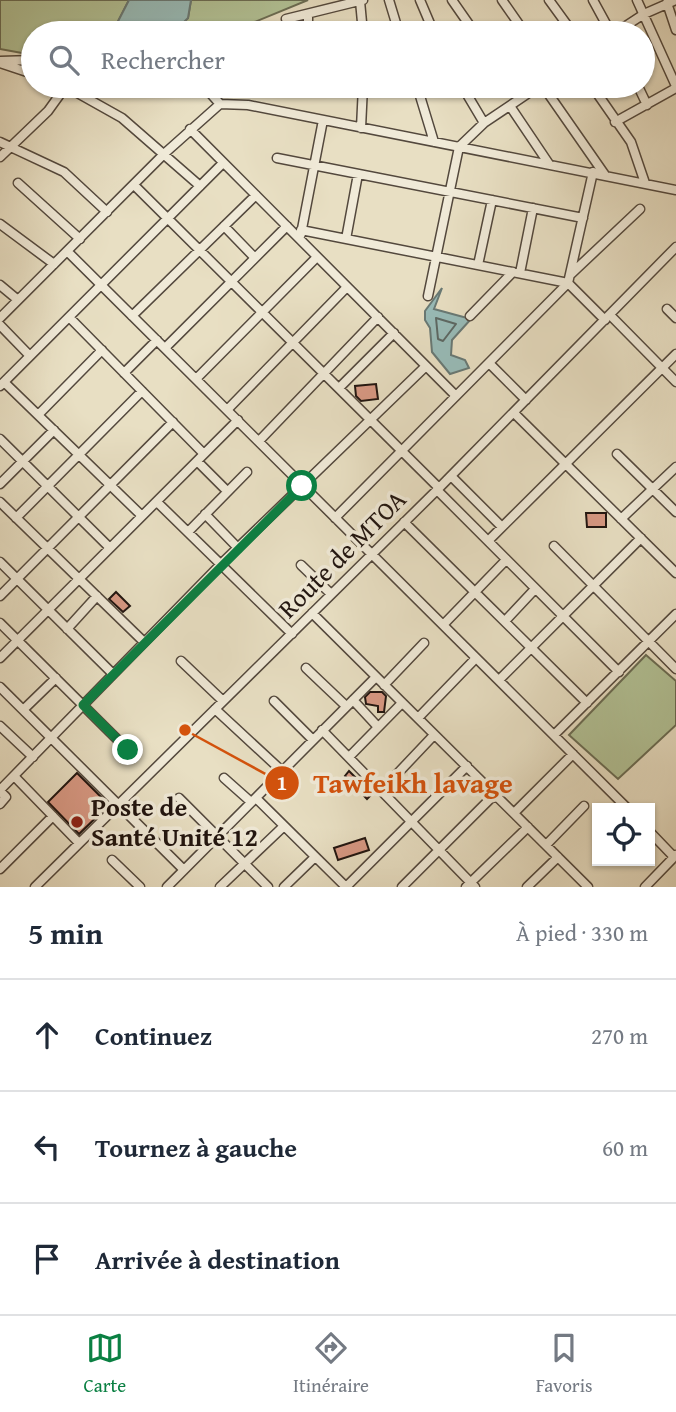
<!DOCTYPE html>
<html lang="fr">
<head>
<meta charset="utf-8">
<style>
  :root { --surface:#fff; --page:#f6f6f7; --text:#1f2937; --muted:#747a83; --line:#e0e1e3; --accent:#0b8043 }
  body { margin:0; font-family:"Gentium Book Plus",serif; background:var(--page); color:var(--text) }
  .controls { position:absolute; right:21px; bottom:21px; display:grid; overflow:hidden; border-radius:0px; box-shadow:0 2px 5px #0004 }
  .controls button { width:63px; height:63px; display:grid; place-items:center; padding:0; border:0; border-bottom:2px solid var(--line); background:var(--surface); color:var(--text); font:35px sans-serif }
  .stop { position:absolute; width:21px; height:21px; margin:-16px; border:5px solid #0b8043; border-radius:50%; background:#fff }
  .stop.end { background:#0b8043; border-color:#fff; box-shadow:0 2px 7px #0008 }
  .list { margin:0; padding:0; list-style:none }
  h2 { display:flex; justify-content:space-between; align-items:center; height:91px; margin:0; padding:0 28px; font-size:30px }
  h2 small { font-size:23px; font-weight:400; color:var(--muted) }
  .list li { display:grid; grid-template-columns:46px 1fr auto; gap:21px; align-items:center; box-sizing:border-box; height:112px; padding:0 28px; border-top:2px solid var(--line) }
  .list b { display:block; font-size:26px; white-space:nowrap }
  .list em { font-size:23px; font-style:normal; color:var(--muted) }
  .icon { flex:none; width:38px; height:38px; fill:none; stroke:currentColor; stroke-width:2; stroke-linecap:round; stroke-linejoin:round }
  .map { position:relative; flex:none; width:676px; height:887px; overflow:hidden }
  .search { position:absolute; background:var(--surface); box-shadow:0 2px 5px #0004; left:21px; right:21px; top:21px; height:77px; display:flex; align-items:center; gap:18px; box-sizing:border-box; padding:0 24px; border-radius:38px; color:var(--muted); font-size:26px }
  .sheet { height:427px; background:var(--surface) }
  nav { display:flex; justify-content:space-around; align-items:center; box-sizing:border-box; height:98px; border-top:2px solid var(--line); background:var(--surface); font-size:19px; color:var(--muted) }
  nav a { display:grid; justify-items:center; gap:4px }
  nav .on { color:var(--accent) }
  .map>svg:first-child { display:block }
  .green { fill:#b2c296; stroke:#6a6c53; stroke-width:2 }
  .water { fill:#98bcb9; stroke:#687975; stroke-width:2 }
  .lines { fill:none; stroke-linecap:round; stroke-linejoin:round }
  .shore { stroke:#5c6864; stroke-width:2 }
  .building { fill:#d89984; stroke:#211510; stroke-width:2 }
  .minor-casing { stroke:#53483d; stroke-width:11 }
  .minor { stroke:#f0ead8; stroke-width:8 }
  .route { stroke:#0b8043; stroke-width:9 }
  .poi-dot { fill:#8f2418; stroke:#f0ead8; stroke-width:2.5 }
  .labels { text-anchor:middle; stroke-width:7; stroke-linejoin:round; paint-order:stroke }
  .street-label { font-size:26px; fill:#211510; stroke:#f0ead8 }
  .poi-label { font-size:26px; font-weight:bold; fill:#211510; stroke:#f0ead8; text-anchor:start }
  .leader { fill:none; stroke:#d4520c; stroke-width:2.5 }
  .callout-dot { fill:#d4520c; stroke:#f0ead8; stroke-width:2.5 }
  .mark-label { font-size:21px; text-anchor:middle; font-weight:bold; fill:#fff }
  .callout-label { font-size:28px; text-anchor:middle; font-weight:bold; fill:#d4520c; stroke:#f0ead8; stroke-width:7; stroke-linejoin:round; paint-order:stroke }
</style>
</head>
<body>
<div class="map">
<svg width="676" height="887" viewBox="0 0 676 887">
  <rect width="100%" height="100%" fill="#e8dfc3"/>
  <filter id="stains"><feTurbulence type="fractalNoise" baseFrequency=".00286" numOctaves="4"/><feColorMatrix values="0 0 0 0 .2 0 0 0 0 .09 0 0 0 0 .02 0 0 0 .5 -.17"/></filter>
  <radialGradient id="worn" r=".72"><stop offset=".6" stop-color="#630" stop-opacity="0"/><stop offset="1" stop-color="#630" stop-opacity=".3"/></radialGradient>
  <!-- green -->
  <path class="green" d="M0,0H129L112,33H33V55L0,49Z
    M191,0H308L228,33H173L188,18Z
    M646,655L676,681V725L618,779L569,735Z"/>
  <!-- water -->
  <path class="water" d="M129,0H191L188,18L173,33H112Z
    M442,288L434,309L471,319L452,340L451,355L465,360L469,368L450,374L432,352L430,328L425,320V311Z"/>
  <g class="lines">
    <!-- shore -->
    <path class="shore" d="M436,318L456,324L443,341L438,339Z"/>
  </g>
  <!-- building -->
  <path class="building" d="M376,384L378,399L361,401L356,396L355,386Z
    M586,513H606V527H587Z
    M116,592L130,606L123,612L109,599Z
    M370,692H382L386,696L384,712H378V706L366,704L365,697Z
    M349,771L372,794L367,799L345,776Z
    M77,773L109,805L79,834L48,802Z
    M365,838L369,850L338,860L334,848Z"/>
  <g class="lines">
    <defs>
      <path id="minor" d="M389,0L399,33
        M420,0L434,33
        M452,0L475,33
        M502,0L525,33
        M549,0L573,33
        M593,0L611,33
        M637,0L676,86
        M360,1L363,33
        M667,3L676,30
        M308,15V33
        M286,19L363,0
        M615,33L644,14L676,0
        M0,61L33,60
        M0,63L33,74
        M65,86L122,118L200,186
        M204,86L220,104
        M417,86L434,142
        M462,86L484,123
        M513,86L522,97
        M543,86L605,175
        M592,86L631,142L645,183
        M638,86L647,105
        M510,106L549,164
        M615,122L676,88
        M361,128L363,86
        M190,129L456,396
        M0,142L64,172L107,212
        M0,157L48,111L66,86
        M277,158L583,218
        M18,183L80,239
        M134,185L439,488
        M0,224L54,264
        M224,226L255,258
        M301,230L568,283L605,320
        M301,234L323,120
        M346,239L358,174
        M67,251L627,808
        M478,265L492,200
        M520,273L533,208
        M571,274L640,209
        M0,285L18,300
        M428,296L459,147L484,123L539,86
        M667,309L676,318
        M610,315L676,382
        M132,316L256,195
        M470,316L513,272
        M69,317L204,454
        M0,318L165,153L220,104L248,105L676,190
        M0,325L30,356
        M165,348L287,226
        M489,363L526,400
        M124,373L157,340
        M196,379L317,257
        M4,382L142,516
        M0,386L223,163
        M339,388L394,333
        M227,410L347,287
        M514,413L676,573
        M38,415L102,350
        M0,439L110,548
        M259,441L378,317
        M617,454L676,512
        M197,461L227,491
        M451,476L502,527
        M0,484L54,430
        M437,490L619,672
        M0,502L144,642
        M157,502L292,634
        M205,514L238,548
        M16,518L142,391
        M335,518L568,283L593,172
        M621,519L676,467
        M404,522L587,703
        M188,532L247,472
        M488,541L676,354
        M554,546L676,669
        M0,562L113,674
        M301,565L331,594
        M0,596L173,422
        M312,613L588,887
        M505,621L535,589
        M0,623L128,750
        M443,625L506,560
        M67,629L97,596
        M0,658L238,420
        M181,661L223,701
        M306,668L346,706
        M499,680L641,538
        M384,685L424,643
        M0,687L184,870
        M353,700L378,727
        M274,701L313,740
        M215,709L282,771
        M23,710L56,678
        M418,718L476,658
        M0,726L33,757
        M322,730L475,887
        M554,735L676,614
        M349,757L402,703
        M14,776L79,843
        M224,778L251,802
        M0,790L221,564L426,366
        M0,791L6,797L0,804
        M381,791L434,735
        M179,798L268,887
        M256,798L346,887
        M514,813L573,754
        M650,832L674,857
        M546,845L584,806
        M112,860L140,887
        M0,869L53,816
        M35,887L439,488L676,247
        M167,887L376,677
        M220,887L284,826
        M284,887L315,857
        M346,887L467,766
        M402,887L495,794
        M466,887L528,827
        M527,887L558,857
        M645,887L676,855"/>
    </defs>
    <!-- minor casing -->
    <use href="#minor" class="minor-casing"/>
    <!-- minor -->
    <use href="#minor" class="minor"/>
  </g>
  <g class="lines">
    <!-- route -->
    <path class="route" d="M128,750L83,705L302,486"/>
  </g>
  <!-- markers -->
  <circle class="poi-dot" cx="77" cy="822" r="7"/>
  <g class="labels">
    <!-- street labels -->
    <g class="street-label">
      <text transform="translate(342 554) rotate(-45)" y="9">Route de MTOA</text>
    </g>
    <!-- poi labels -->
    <g class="poi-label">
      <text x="91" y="816">Poste de<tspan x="91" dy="30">Santé Unité 12</tspan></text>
    </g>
  </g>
  <!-- callouts -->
  <path class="leader" d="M185 730L282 783"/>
  <g class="callout-dot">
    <circle cx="185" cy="730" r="7"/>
    <circle cx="282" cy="783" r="18"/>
  </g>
  <g class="mark-label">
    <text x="282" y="790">1</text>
  </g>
  <g class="callout-label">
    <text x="413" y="793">Tawfeikh lavage</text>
  </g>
  <rect width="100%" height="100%" filter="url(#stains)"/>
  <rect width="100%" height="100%" fill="url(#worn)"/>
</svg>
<div class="controls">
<button><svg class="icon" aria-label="locate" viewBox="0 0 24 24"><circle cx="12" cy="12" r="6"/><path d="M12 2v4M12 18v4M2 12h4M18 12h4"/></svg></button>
</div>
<div class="stop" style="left:302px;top:486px"></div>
<div class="stop end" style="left:128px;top:750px"></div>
<div class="search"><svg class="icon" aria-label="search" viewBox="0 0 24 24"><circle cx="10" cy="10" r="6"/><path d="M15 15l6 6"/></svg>Rechercher</div>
</div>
<section class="sheet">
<h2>5 min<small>À pied · 330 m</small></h2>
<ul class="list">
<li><svg class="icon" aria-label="ahead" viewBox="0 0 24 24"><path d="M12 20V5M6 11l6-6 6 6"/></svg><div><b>Continuez</b></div><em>270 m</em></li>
<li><svg class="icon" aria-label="left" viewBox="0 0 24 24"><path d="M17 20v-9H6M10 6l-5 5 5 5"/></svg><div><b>Tournez à gauche</b></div><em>60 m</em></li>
<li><svg class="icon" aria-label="arrive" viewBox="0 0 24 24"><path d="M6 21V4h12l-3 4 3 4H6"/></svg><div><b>Arrivée à destination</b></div></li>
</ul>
</section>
<nav>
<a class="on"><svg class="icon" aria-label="map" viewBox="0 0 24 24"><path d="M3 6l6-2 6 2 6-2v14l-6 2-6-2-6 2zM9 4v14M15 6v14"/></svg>Carte</a>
<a><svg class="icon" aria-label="directions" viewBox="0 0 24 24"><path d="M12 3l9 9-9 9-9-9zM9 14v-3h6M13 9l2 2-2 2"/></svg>Itinéraire</a>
<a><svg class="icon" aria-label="saved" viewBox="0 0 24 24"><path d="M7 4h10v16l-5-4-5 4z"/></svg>Favoris</a>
</nav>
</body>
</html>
